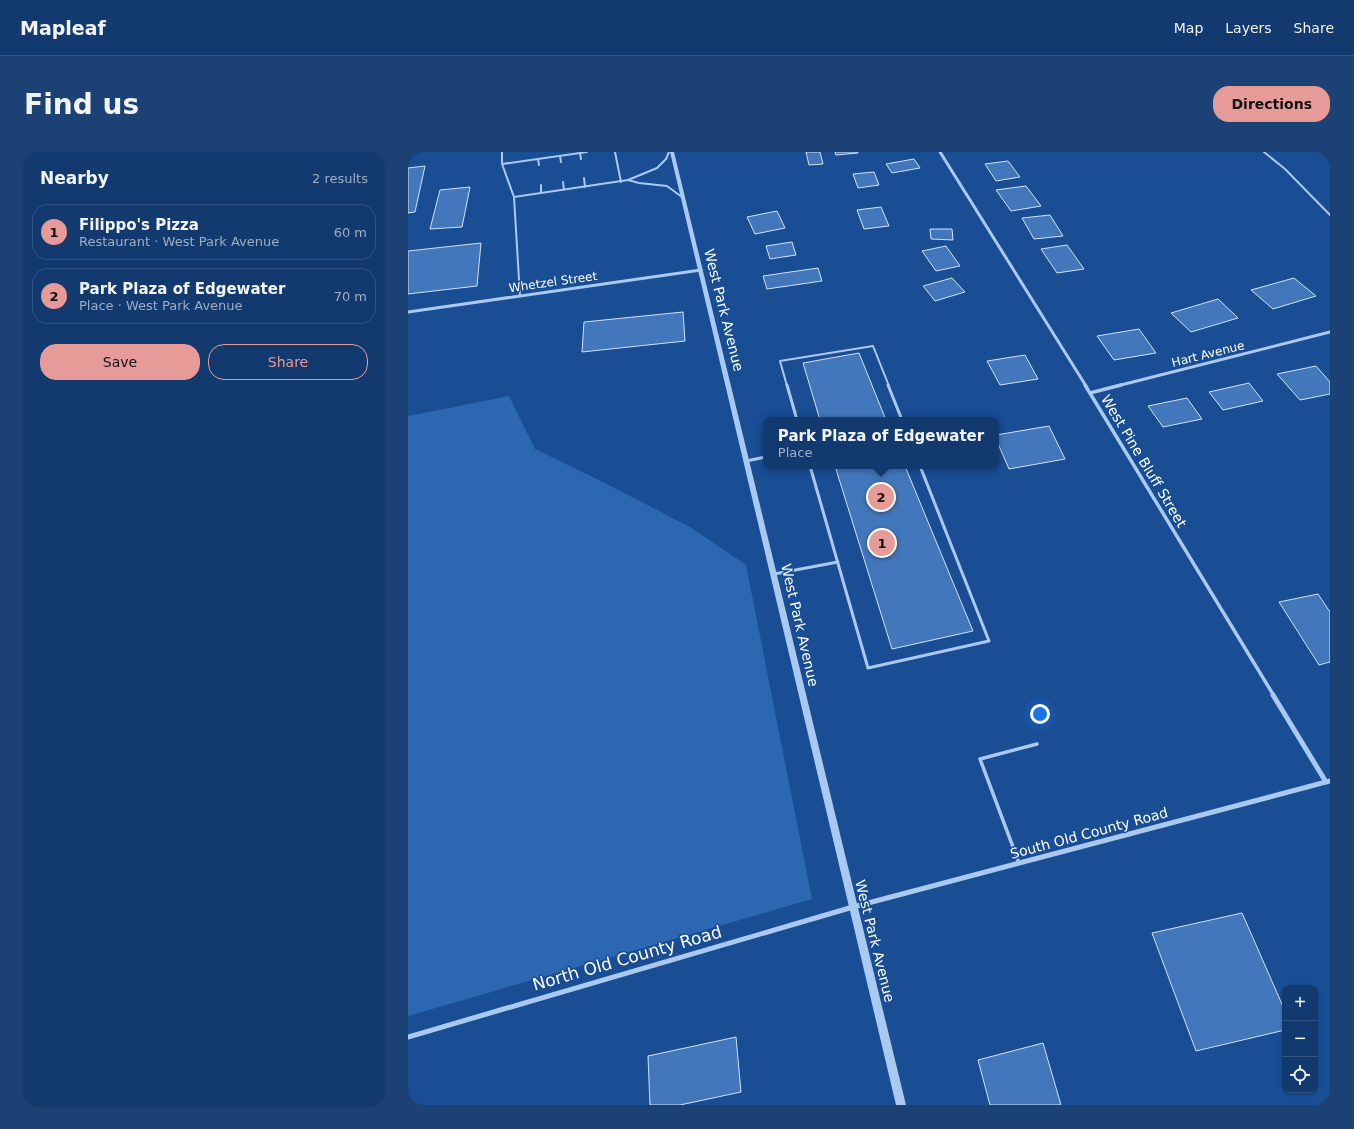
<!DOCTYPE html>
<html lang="en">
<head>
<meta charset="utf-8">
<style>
  :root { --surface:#133a6f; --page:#1c4174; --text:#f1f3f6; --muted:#9dadc3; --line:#325482; --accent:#e69b98 }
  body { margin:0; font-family:"DejaVu Sans",sans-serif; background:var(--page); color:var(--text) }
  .controls { position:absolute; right:12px; bottom:12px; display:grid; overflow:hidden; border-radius:8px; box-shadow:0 1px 3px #0004 }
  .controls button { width:36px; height:36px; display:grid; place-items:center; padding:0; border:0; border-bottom:1px solid var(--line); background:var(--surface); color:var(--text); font:20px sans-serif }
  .you { position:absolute; left:632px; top:562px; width:14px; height:14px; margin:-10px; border:3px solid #fff; border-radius:50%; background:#1a73e8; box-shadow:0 0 0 6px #1a73e833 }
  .badge { display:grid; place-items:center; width:26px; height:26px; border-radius:50%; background:var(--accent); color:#111; font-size:13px; font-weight:700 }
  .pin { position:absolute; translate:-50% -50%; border:2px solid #fff; box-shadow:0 1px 4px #0006 }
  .popup { position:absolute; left:355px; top:265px; width:236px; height:52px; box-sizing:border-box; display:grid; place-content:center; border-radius:8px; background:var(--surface); filter:drop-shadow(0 1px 3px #0005); font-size:13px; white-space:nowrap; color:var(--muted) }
  .popup b { font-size:15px; color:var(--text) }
  .popup::after { content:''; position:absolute; left:50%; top:100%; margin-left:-8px; border:8px solid transparent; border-top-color:var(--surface) }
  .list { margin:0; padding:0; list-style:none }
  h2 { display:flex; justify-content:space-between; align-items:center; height:52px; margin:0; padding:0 16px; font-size:17px }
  h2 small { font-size:13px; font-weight:400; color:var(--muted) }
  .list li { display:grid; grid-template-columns:26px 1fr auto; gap:12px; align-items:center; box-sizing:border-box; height:56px; margin:0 8px 8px; padding:0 8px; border:1px solid var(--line); border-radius:16px }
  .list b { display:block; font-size:15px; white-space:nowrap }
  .list p { margin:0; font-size:13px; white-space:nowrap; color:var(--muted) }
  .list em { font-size:13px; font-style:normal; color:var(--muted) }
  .actions { display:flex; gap:8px; padding:12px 16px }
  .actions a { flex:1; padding:9px 0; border:1px solid var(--accent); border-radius:16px; text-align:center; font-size:14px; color:var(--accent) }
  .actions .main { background:var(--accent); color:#111 }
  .icon { flex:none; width:22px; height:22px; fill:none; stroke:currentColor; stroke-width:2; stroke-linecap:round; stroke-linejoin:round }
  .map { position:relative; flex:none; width:922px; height:953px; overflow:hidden; border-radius:16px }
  header { display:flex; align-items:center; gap:24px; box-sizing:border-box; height:56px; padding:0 20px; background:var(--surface); border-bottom:1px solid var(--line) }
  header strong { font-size:19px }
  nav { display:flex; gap:22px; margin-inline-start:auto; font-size:14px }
  .intro { display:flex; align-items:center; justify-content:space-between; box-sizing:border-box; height:96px; padding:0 24px }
  h1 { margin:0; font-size:28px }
  .button { padding:10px 18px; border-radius:16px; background:var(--accent); color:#111; font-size:14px; font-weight:700 }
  main { display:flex; gap:24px; padding:0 24px }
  aside { flex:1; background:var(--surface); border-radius:16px; box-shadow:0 1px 3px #0004 }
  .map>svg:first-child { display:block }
  .green { fill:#2c67b2 }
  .building { fill:#4277bb; stroke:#d1e4fb }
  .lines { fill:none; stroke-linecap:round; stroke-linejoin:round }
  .service-far2 { stroke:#aac9f0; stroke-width:2 }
  .service-far1 { stroke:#aac9f0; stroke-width:3 }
  .service { stroke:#aac9f0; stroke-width:3.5 }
  .minor-far2 { stroke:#aac9f0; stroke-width:3 }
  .minor-far1 { stroke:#aac9f0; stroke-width:3.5 }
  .minor { stroke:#aac9f0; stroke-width:5 }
  .tertiary { fill:#aac9f0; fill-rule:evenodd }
  .labels { text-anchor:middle; stroke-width:3; stroke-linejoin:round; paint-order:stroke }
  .far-street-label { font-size:12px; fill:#fff; stroke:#194d94 }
  .street-label { font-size:14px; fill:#fff; stroke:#194d94 }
  .near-street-label { font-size:17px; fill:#fff; stroke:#194d94 }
</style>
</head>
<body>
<header>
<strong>Mapleaf</strong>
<nav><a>Map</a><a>Layers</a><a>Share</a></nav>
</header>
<div class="intro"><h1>Find us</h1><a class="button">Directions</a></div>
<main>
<aside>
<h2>Nearby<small>2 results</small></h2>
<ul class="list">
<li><span class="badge">1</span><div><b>Filippo's Pizza</b><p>Restaurant · West Park Avenue</p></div><em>60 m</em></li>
<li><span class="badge">2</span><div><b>Park Plaza of Edgewater</b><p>Place · West Park Avenue</p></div><em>70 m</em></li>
</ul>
<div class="actions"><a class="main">Save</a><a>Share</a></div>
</aside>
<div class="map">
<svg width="922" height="953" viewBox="0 0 922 953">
  <rect width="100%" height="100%" fill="#194d94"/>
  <!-- green -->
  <path class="green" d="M101,244L127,297L191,328L282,375L338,413L404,747L0,864V264Z"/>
  <!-- building -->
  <path class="building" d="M398,0H412L415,12L401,13Z
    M427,0H450V1L428,3Z
    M506,7L512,16L484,21L478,12Z
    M600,9L612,25L588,29L577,12Z
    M17,14L7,60L0,61V16Z
    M466,20L471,33L450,36L445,22Z
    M618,34L633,54L603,59L588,38Z
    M62,35L54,75L22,77L32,38Z
    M473,55L481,74L456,77L449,58Z
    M369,59L377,76L347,82L339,65Z
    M642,63L655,84L626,87L614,66Z
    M522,77H544L545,88L523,87Z
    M384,90L388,103L362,107L358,94Z
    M73,91L69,134L0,142V99Z
    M659,93L676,117L649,121L633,97Z
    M538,94L552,114L528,119L514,99Z
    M410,116L414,129L359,137L355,124Z
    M544,126L557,140L527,149L515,134Z
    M886,126L908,144L865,157L843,138Z
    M810,147L830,166L783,180L763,161Z
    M275,160L277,189L174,200L176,170Z
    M731,177L748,201L706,208L689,184Z
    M451,201L478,268H412L395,211Z
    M617,203L630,227L592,233L579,209Z
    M908,214L922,230V242L892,248L869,222Z
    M841,231L855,249L815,258L801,240Z
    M779,246L794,267L755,275L740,254Z
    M641,274L657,307L601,317L588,287V283Z
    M427,314H497L565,479L484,497Z
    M910,442L922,460V510L911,513L871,450Z
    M834,761L877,859V878L788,899L744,781Z
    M328,885L333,940L272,953H242L240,904Z
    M635,891L653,953H582L570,908Z"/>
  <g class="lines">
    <!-- service-far2 -->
    <path class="service-far2" d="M94,0V12L106,45L112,144
      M207,0L213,30
      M856,0L877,17L922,63
      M172,1L173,7
      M152,4L153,10
      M130,7L131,13
      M94,12L179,0
      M176,26L177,35
      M220,28L231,31L259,34L274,45
      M155,30L156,38
      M133,33V41
      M106,45L220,28L249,16L258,7L261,0
      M379,234L372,209L465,194L481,234"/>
    <!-- service-far1 -->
    <path class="service-far1" d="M379,233L389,268
      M480,233L494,268
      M338,309L358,305
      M402,314L460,516L581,489L512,314
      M366,422L430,410"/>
    <!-- service -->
    <path class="service" d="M611,711L572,607L629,592"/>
    <!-- minor-far2 -->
    <path class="minor-far2" d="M532,0L678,234
      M0,160L293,118
      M709,234L922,180"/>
    <!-- minor-far1 -->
    <path class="minor-far1" d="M677,233L866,544
      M682,241L713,233"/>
    <!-- minor -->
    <path class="minor" d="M865,543L918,630
      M0,885L445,755L922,629"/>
    <!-- tertiary -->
    <path class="tertiary" d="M262,0H266L498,953H488Z"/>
  </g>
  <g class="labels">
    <!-- far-street labels -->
    <g class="far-street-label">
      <text transform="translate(145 130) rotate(-8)" y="4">Whetzel Street</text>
      <text transform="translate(800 202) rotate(-14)" y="4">Hart Avenue</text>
    </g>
    <!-- street labels -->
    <g class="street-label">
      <text transform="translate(316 158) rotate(76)" y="5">West Park Avenue</text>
      <text transform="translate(736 309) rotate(59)" y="5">West Pine Bluff Street</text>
      <text transform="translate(392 473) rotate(77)" y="5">West Park Avenue</text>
      <text transform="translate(681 681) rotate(-15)" y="5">South Old County Road</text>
      <text transform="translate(467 789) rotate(76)" y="5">West Park Avenue</text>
    </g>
    <!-- near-street labels -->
    <g class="near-street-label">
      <text transform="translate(219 806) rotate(-16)" y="6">North Old County Road</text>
    </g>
  </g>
</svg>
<div class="controls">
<button>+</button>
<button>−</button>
<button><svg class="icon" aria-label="locate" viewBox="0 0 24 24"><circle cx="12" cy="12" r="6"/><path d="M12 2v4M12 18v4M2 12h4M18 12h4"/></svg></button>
</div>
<div class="you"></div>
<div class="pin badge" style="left:474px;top:391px">1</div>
<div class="pin badge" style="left:473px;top:345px">2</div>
<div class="popup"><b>Park Plaza of Edgewater</b>Place</div>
</div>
</main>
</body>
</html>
